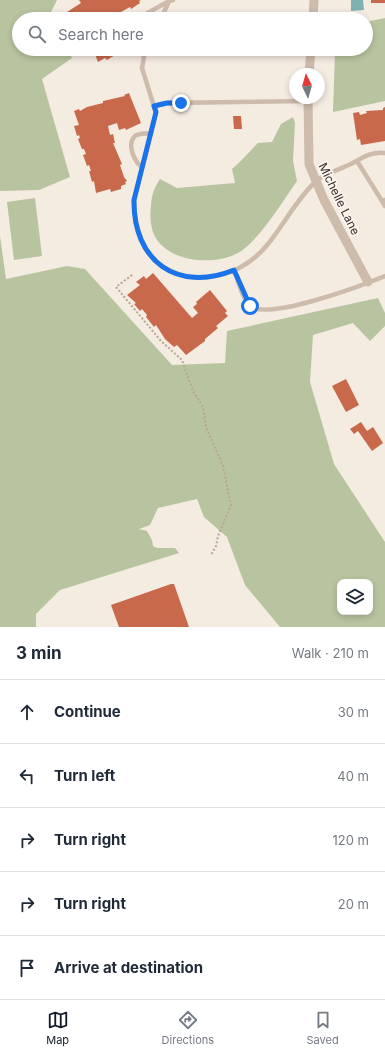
<!DOCTYPE html>
<html lang="en">
<head>
<meta charset="utf-8">
<style>
  :root { --surface:#fff; --page:#f2f2f3; --text:#1f2937; --muted:#747a83; --line:#e0e1e3; --accent:#111827 }
  body { margin:0; font-family:Inter,sans-serif; background:var(--page); color:var(--text) }
  .controls { position:absolute; right:12px; bottom:12px; display:grid; overflow:hidden; border-radius:8px; box-shadow:0 2px 6px #0003 }
  .controls button { width:36px; height:36px; display:grid; place-items:center; padding:0; border:0; border-bottom:1px solid var(--line); background:var(--surface); color:var(--text); font:20px sans-serif }
  .compass { position:absolute; left:289px; top:68px; width:36px; height:36px; border-radius:50%; background:var(--surface); box-shadow:0 2px 6px #0003; rotate:355deg }
  .stop { position:absolute; width:12px; height:12px; margin:-9px; border:3px solid #1a73e8; border-radius:50%; background:#fff }
  .stop.end { background:#1a73e8; border-color:#fff; box-shadow:0 1px 4px #0008 }
  .list { margin:0; padding:0; list-style:none }
  h2 { display:flex; justify-content:space-between; align-items:center; height:52px; margin:0; padding:0 16px; font-size:17px }
  h2 small { font-size:13px; font-weight:400; color:var(--muted) }
  .list li { display:grid; grid-template-columns:26px 1fr auto; gap:12px; align-items:center; box-sizing:border-box; height:64px; padding:0 16px; border-top:1px solid var(--line) }
  .list b { display:block; font-size:15px; white-space:nowrap }
  .list em { font-size:13px; font-style:normal; color:var(--muted) }
  .icon { flex:none; width:22px; height:22px; fill:none; stroke:currentColor; stroke-width:2; stroke-linecap:round; stroke-linejoin:round }
  .map { position:relative; flex:none; width:385px; height:627px; overflow:hidden }
  .search { position:absolute; background:var(--surface); box-shadow:0 2px 6px #0003; left:12px; right:12px; top:12px; height:44px; display:flex; align-items:center; gap:10px; box-sizing:border-box; padding:0 14px; border-radius:22px; color:var(--muted); font-size:15px }
  .sheet { height:372px; background:var(--surface) }
  nav { display:flex; justify-content:space-around; align-items:center; box-sizing:border-box; height:56px; border-top:1px solid var(--line); background:var(--surface); font-size:11px; color:var(--muted) }
  nav a { display:grid; justify-items:center; gap:2px }
  nav .on { color:var(--accent) }
  .map>svg:first-child { display:block }
  .green { fill:#b8c4a0; fill-rule:evenodd }
  .water { fill:#7fb0b2 }
  .building { fill:#c8694b }
  .lines { fill:none; stroke-linecap:round; stroke-linejoin:round }
  .path { stroke:#b9a596; stroke-width:2; stroke-dasharray:2 2; stroke-linecap:butt }
  .lane { stroke:#cdbbac; stroke-width:4.5 }
  .street { stroke:#cdbbac; stroke-width:9 }
  .route { stroke:#1a73e8; stroke-width:5 }
  .labels { text-anchor:middle; stroke-width:4; stroke-linejoin:round; paint-order:stroke }
  .street-label { font-size:12px; fill:#3b302b; stroke:#fbf5ee }
</style>
</head>
<body>
<div class="map">
<svg width="385" height="627" viewBox="0 0 385 627">
  <rect width="100%" height="100%" fill="#f4ebe1"/>
  <!-- green -->
  <path class="green" d="M0,0H57L50,14L53,19H19V49H67L72,58L42,79L70,177L39,190L0,191Z
    M385,18V101L333,112L335,51L339,49H366V22Z
    M293,117L295,123L293,161L297,181C282,202 258,243 236,254C211,266 164,262 153,232C150,223 150,214 151,205C152,194 154,188 160,179L177,188L235,183L232,169C242,161 249,152 258,143L272,142L281,124Z
    M35,198L42,256L14,260L7,202Z
    M0,236L6,279L67,266L85,269L172,365L225,363L227,331L378,298L385,313V326L370,341L353,323L313,335L310,382L334,464L385,542V627H280L245,585L227,537L204,517L197,499L158,508L150,525L139,529L147,531L152,540L153,546L157,548H175L179,553L60,590L36,614V627H0ZM340,582H370V612H340Z"/>
  <!-- water -->
  <path class="water" d="M351,0H363L364,10L351,11Z"/>
  <!-- building -->
  <path class="building" d="M79,0H141L139,1L140,3L131,9L130,7L119,13L120,15L114,19H74L73,17L70,18L67,12L81,3Z
    M371,0H385V3H371Z
    M93,49H125L107,60L105,58L98,62Z
    M129,93L141,123L126,130L125,128L119,130L117,123L108,126L110,135L113,134L115,143H113L122,164L120,165L124,177L127,181L125,182L126,184L121,186V189L111,192L110,189L96,193L94,181L92,182L89,171H91L89,165L87,166L83,155L86,154L84,149H82L78,139L80,138L79,135L77,136L74,126L79,125L74,111L79,109L80,111L87,107L103,103V101L125,96L124,95Z
    M385,107V141L361,145L360,139L357,140L353,113L359,112L360,115L367,113L366,111L383,110V108Z
    M233,116H241L242,129H234Z
    M153,273L192,318L198,313L193,307L197,304L196,302L210,290L227,311L225,313L228,316L216,326L218,328L205,339V341L186,355L177,345L174,347L165,339L156,325L154,327L146,317L147,315L142,309L140,311L134,304L136,303L127,295L140,285L136,282L144,276L146,279Z
    M346,379L359,405L346,412L332,386Z
    M361,422L367,431L373,427L383,443L372,451L358,431L354,434L350,429Z
    M171,584H174L189,627H119L111,605Z"/>
  <g class="lines">
    <!-- path -->
    <path class="path" d="M132,275L116,287L161,341L182,360L193,391L203,407L206,427L223,466L231,505L218,536L216,546L211,555"/>
    <!-- lane -->
    <path class="lane" d="M137,19L169,1
      M161,19L169,1L173,0
      M140,49L144,57
      M147,49L144,57L142,68L156,113L134,200C134,225 142,254 165,268C200,288 243,275 268,244C284,224 297,199 316,181C323,175 342,168 351,164C362,158 372,151 385,153
      M154,106L167,103L307,101
      M357,161L382,201
      M142,167C135,162 126,145 135,136C139,133 146,134 151,133
      M385,200L382,201L385,206
      M234,270C238,280 242,299 250,306C268,321 363,285 385,276"/>
    <!-- street -->
    <path class="street" d="M313,19L314,0
      M309,74L311,49
      M308,98L309,164L324,200L368,282"/>
  </g>
  <g class="lines">
    <!-- route -->
    <path class="route" d="M181,103H167L154,106L156,112L134,200C133,261 177,293 234,270L250,306"/>
  </g>
  <g class="labels">
    <!-- street labels -->
    <g class="street-label">
      <text transform="translate(339 199) rotate(64)" y="4">Michelle Lane</text>
    </g>
  </g>
</svg>
<div class="controls">
<button><svg class="icon" aria-label="layers" viewBox="0 0 24 24"><path d="M12 4l9 5-9 5-9-5zM3 14l9 5 9-5"/></svg></button>
</div>
<svg class="compass" viewBox="-18 -18 36 36"><path d="M0-13l5 13h-10z" fill="#e53935"/><path d="M0 13l5-13h-10z" fill="#747a83"/></svg>
<div class="stop" style="left:250px;top:306px"></div>
<div class="stop end" style="left:181px;top:103px"></div>
<div class="search"><svg class="icon" aria-label="search" viewBox="0 0 24 24"><circle cx="10" cy="10" r="6"/><path d="M15 15l6 6"/></svg>Search here</div>
</div>
<section class="sheet">
<h2>3 min<small>Walk · 210 m</small></h2>
<ul class="list">
<li><svg class="icon" aria-label="ahead" viewBox="0 0 24 24"><path d="M12 20V5M6 11l6-6 6 6"/></svg><div><b>Continue</b></div><em>30 m</em></li>
<li><svg class="icon" aria-label="left" viewBox="0 0 24 24"><path d="M17 20v-9H6M10 6l-5 5 5 5"/></svg><div><b>Turn left</b></div><em>40 m</em></li>
<li><svg class="icon" aria-label="right" viewBox="0 0 24 24"><path d="M7 20v-9h11M14 6l5 5-5 5"/></svg><div><b>Turn right</b></div><em>120 m</em></li>
<li><svg class="icon" aria-label="right" viewBox="0 0 24 24"><path d="M7 20v-9h11M14 6l5 5-5 5"/></svg><div><b>Turn right</b></div><em>20 m</em></li>
<li><svg class="icon" aria-label="arrive" viewBox="0 0 24 24"><path d="M6 21V4h12l-3 4 3 4H6"/></svg><div><b>Arrive at destination</b></div></li>
</ul>
</section>
<nav>
<a class="on"><svg class="icon" aria-label="map" viewBox="0 0 24 24"><path d="M3 6l6-2 6 2 6-2v14l-6 2-6-2-6 2zM9 4v14M15 6v14"/></svg>Map</a>
<a><svg class="icon" aria-label="directions" viewBox="0 0 24 24"><path d="M12 3l9 9-9 9-9-9zM9 14v-3h6M13 9l2 2-2 2"/></svg>Directions</a>
<a><svg class="icon" aria-label="saved" viewBox="0 0 24 24"><path d="M7 4h10v16l-5-4-5 4z"/></svg>Saved</a>
</nav>
</body>
</html>
